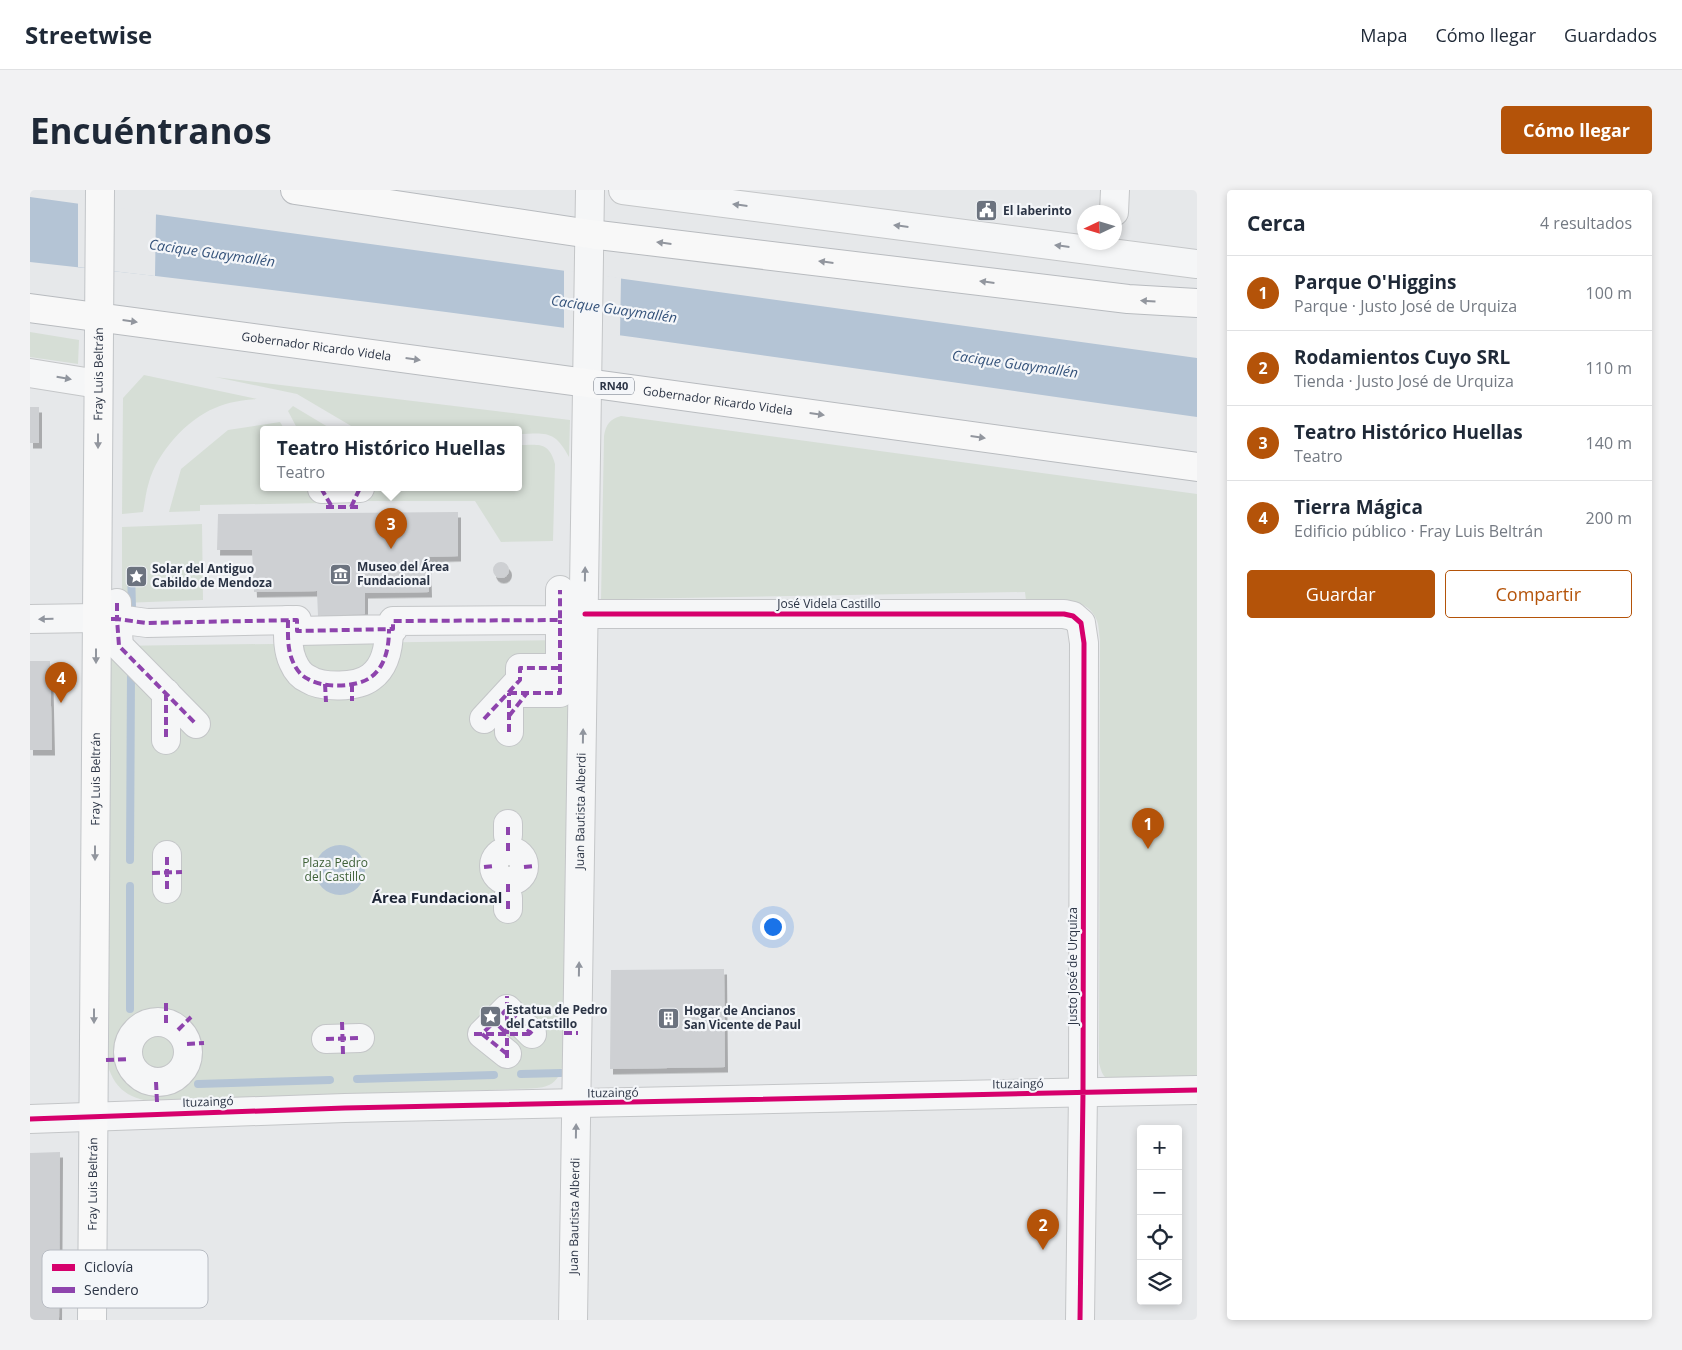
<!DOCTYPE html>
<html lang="es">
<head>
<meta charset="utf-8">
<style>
  :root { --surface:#fff; --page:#f2f2f3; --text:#1f2937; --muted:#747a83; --line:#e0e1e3; --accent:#b45309 }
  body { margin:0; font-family:"Open Sans",sans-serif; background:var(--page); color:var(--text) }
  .controls { position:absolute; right:15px; bottom:15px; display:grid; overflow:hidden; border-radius:5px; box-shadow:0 2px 8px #0003 }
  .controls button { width:45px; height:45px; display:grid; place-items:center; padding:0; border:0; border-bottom:1px solid var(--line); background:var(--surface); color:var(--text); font:25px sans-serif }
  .compass { position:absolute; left:1047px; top:15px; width:45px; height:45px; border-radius:50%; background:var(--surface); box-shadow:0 2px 8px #0003; rotate:266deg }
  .you { position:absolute; left:742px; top:736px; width:18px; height:18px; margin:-12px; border:4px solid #fff; border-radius:50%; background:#1a73e8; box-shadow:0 0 0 8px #1a73e833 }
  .badge { display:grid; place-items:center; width:32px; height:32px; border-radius:50%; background:var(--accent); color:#fff; font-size:16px; font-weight:700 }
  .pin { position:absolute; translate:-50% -41px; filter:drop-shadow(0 1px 2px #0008) }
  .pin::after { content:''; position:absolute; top:26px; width:18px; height:15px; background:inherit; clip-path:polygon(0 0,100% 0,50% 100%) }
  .popup { position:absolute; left:230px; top:236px; width:262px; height:65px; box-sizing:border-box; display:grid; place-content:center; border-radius:5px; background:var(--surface); filter:drop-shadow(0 1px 4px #0005); font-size:16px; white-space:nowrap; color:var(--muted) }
  .popup b { font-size:19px; color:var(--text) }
  .popup::after { content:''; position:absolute; left:50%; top:100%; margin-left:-10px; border:10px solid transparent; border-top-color:var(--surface) }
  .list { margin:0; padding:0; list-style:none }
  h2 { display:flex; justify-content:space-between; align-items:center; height:65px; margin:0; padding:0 20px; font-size:21px }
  h2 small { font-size:16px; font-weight:400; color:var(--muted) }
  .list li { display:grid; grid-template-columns:32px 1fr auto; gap:15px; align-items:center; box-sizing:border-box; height:75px; padding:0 20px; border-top:1px solid var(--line) }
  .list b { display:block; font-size:19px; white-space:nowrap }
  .list p { margin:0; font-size:16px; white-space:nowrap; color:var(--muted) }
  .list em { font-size:16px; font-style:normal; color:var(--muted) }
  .actions { display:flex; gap:10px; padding:15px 20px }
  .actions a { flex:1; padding:11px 0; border:1px solid var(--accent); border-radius:5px; text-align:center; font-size:18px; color:var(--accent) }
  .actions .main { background:var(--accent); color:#fff }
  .icon { flex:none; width:28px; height:28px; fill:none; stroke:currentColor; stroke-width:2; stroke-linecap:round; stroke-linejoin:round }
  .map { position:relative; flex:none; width:1167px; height:1130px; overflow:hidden; border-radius:5px }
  header { display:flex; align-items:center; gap:30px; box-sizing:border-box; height:70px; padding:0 25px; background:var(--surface); border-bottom:1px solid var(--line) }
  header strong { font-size:24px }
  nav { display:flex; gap:28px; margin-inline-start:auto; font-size:18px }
  .intro { display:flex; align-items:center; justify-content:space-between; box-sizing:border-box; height:120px; padding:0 30px }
  h1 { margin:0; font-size:35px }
  .button { padding:12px 22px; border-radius:5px; background:var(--accent); color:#fff; font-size:18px; font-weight:700 }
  main { display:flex; gap:30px; padding:0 30px }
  aside { flex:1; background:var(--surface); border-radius:5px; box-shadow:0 2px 8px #0003 }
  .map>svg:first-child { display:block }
  .green { fill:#d6ded6 }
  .water { fill:#b4c4d5 }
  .pier { fill:#e6e8ea }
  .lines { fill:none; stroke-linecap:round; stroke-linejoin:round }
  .stream { stroke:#b4c4d5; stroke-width:8 }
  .building { fill:#ced0d3; filter:url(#shadow) }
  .minor-casing { stroke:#c4c6c8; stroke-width:30 }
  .major-casing { stroke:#c2c5c8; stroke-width:30 }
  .highway-casing { stroke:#b8bbbf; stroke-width:30 }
  .minor { stroke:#f5f6f7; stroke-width:28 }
  .major { stroke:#f8f8f8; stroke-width:28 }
  .highway { stroke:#f8f8f8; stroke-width:28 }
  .quiet { stroke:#8e44ad; stroke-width:4; stroke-dasharray:8 4; stroke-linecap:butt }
  .cycleway-casing { stroke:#f4f6f9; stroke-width:8 }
  .cycleway { stroke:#d6006c; stroke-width:5 }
  .oneway { fill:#90959e }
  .oneway2 { fill:#92969e }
  .labels { text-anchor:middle; stroke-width:4.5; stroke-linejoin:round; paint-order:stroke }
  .shield { fill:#f4f6f9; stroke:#676e7b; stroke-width:1 }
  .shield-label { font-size:11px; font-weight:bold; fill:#2b3445 }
  .poi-label { font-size:12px; font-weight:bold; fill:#2b3445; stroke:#f4f6f9; text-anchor:start }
  .street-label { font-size:12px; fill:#2b3445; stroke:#f4f6f9 }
  .park-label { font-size:12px; fill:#3f6138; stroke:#f4f6f9 }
  .water-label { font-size:14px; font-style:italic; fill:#34527a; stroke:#f4f6f9 }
  .quarter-label { font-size:15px; font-weight:bold; fill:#1d2536; stroke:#f4f6f9 }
  .key { fill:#f4f6f9; stroke:#b8bcc3; stroke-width:1 }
  .key-label { font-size:14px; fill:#2b3445 }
</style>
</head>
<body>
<header>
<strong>Streetwise</strong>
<nav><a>Mapa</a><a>Cómo llegar</a><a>Guardados</a></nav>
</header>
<div class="intro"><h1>Encuéntranos</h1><a class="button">Cómo llegar</a></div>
<main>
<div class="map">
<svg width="1167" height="1130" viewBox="0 0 1167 1130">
  <defs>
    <filter id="shadow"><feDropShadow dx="3" dy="5.5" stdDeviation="0" flood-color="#0004"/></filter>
  </defs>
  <rect width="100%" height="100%" fill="#e6e8ea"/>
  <!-- green -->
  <path class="green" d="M0,142L49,150L48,174L0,167Z
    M114,185L227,209C214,210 198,212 185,218C157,229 127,263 119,292C116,301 115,312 113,322L92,324L93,208Z
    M185,187L540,230L539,267C525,240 516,243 489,244L488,240H328L267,204Z
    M263,216L303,240H268L258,221Z
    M591,226L1167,304V889H1078C1072,886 1071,880 1069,873L1070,450C1069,445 1069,439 1068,434C1060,403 1020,411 996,411L995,402L595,409L594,419L571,411L574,246C576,234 580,229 591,226Z
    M250,232L255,240H234V298H285L294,313L170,315V321L139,322L151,279L198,240Z
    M489,255C508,255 519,251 525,274L523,351L471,352L445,311H330L336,298H488Z
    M172,334L173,410L92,413V337Z
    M539,450L534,867C530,900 514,898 486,899L127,912C95,909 81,896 75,864L81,456Z"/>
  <!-- water -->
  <path class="water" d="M0,7L1167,168V227C779,172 390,114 0,72Z
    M285 680a25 25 0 1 1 50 0a25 25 0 1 1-50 0Z"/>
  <!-- pier -->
  <path class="pier" d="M48,13L126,23L125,86L48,77Z
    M534,80L591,88L590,146L534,139Z"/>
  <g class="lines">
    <!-- stream -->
    <path class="stream" d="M101,380L102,418
      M100,670L101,483
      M100,819V696
      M491,884L531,883
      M327,889L464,885
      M168,894L300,890"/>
  </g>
  <!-- building -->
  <path class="building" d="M0,217H9V253H0Z
    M428,322V366L398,367L399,402L335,403V424L288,426L287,401L224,402L222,360H187L188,324Z
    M463 380a8 8 0 1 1 16 0a8 8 0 1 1-16 0Z
    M0,471H20L22,560H0Z
    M694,779L695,877L580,879L581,780Z
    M30,962L29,1130H0V963Z"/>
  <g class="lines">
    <defs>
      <g id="minor">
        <path d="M593,0L1167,74"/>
        <path d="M1084,22L1085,0"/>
        <path d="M0,183L68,194"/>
        <path d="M292,299L330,298"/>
        <path d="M87,413V429L117,433L267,430V441L363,439V431L530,430V400"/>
        <path d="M555,424H1034L1043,426L1051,433L1054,453L1053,902L1050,1130"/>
        <path d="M0,429L66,428"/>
        <path d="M81,429H87L89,456L166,534"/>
        <path d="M258,430C258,444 257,459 263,472C266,479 271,486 278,489C292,498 327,498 341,487C356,476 359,456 359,439"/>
        <path d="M136,503V550"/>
        <path d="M479,503H530V430"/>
        <path d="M454,529L490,490V478H530"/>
        <path d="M479,542V503"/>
        <path d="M478,645V634"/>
        <circle cx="479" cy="676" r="15"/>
        <path d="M137,699V665"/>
        <path d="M478,719V708"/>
        <circle cx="128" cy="862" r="30"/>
        <path d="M296,849L330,848"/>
        <path d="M477,864L452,844L477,819L502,844"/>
        <path d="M0,929L315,918L1167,900"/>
        <path id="s1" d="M543,1130L560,0"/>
      </g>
      <g id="major">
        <path id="s2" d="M62,1130L70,0"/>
      </g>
      <g id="highway">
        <path d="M265,0L560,44L1098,109L1167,113"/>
        <path id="s3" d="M0,118L557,193L1167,277"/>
      </g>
    </defs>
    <!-- minor casing -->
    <use href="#minor" class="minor-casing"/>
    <!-- major casing -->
    <use href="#major" class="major-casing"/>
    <!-- highway casing -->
    <use href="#highway" class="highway-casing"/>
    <!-- minor -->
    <use href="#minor" class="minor"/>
    <!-- major -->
    <use href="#major" class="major"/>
    <!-- highway -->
    <use href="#highway" class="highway"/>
    <!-- quiet -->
    <path class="quiet" d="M291,298L302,317
      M292,299L330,298
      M296,317H328
      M321,317L330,298
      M87,413V429L117,433L267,430V441L363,439V431L530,430V400
      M81,429H87L89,456L166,534
      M258,430C258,444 257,459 263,472C266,479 271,486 278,489C292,498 327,498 341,487C356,476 359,456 359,439
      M295,494L296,512
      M322,494V511
      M136,503V550
      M479,503H530V430
      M479,526L497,503
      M454,529L490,490V478H530
      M479,542V503
      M478,645V634
      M478,661V651
      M454,677L464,676
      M494,677L505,676
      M122,683L152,682
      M137,699V665
      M478,702V692
      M478,719V708
      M452,819L477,844
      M312,832L313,864
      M136,833V813
      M148,840L161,827
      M534,843H548
      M444,844H503
      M296,849L330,848
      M157,854L174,853
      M477,864L452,844L477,819L502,844
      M477,868V806
      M76,870L99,869
      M126,892L127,912"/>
    <defs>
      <path id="cycleway" d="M555,424H1034L1043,426L1051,433L1054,453L1053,902L1050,1130
        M0,929L315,918L1167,900"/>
    </defs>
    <!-- cycleway casing -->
    <use href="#cycleway" class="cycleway-casing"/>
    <!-- cycleway -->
    <use href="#cycleway" class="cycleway"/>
  </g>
  <!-- one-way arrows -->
  <defs><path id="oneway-solid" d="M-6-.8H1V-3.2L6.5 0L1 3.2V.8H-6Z" transform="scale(1.25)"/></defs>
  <g class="oneway">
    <use href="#oneway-solid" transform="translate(710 15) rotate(-173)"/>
    <use href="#oneway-solid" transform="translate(871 36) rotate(-173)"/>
    <use href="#oneway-solid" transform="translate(1032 56) rotate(-173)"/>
    <use href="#oneway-solid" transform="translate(34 188) rotate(10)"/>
    <use href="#oneway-solid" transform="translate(555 384) rotate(-89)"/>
    <use href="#oneway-solid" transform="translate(16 429) rotate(179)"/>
    <use href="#oneway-solid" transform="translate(553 546) rotate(-89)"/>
    <use href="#oneway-solid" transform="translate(549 779) rotate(-89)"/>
    <use href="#oneway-solid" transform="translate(546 941) rotate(-89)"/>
  </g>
  <g class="oneway2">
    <use href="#oneway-solid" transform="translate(634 53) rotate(-173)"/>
    <use href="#oneway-solid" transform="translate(796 72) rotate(-173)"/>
    <use href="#oneway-solid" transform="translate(957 92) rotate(-173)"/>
    <use href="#oneway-solid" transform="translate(1118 111) rotate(-177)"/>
    <use href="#oneway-solid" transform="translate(100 131) rotate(8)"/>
    <use href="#oneway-solid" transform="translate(383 169) rotate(8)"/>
    <use href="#oneway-solid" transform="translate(787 224) rotate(8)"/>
    <use href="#oneway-solid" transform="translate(948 247) rotate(8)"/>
    <use href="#oneway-solid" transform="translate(68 251) rotate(90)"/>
    <use href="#oneway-solid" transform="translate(66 466) rotate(90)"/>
    <use href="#oneway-solid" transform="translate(65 663) rotate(90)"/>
    <use href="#oneway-solid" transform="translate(64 826) rotate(90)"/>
  </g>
  <!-- icons -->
  <defs>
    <symbol id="civic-square" viewBox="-11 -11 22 22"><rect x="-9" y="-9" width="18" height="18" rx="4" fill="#6c737f" stroke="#f4f6f9"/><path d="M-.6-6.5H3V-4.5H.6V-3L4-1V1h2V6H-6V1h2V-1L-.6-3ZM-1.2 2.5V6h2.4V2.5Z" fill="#fff"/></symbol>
    <symbol id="museum-square" viewBox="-11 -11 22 22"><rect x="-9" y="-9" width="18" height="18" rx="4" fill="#6c737f" stroke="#f4f6f9"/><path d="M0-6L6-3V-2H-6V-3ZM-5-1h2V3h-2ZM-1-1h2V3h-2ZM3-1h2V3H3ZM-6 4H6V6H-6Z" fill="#fff"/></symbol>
    <symbol id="sight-square" viewBox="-11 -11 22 22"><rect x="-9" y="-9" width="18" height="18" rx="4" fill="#6c737f" stroke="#f4f6f9"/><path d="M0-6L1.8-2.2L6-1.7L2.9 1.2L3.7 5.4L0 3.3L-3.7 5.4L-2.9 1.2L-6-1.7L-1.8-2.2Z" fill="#fff"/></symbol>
    <symbol id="building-square" viewBox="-11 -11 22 22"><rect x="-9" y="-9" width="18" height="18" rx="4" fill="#6c737f" stroke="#f4f6f9"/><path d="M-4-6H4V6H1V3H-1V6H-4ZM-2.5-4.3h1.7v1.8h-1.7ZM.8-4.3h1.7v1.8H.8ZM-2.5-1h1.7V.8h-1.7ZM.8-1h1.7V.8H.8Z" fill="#fff"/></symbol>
  </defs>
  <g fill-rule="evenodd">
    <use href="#civic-square" x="944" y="8" width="25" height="25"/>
    <use href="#museum-square" x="298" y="372" width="25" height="25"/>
    <use href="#sight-square" x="94" y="374" width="25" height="25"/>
    <use href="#sight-square" x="448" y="814" width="25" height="25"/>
    <use href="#building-square" x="626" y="816" width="25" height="25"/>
  </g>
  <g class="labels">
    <!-- shield labels -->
    <rect class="shield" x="564" y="187.5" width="40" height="17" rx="4"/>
    <g class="shield-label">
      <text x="584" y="200">RN40</text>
    </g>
    <!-- poi labels -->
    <g class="poi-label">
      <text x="973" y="25">El laberinto</text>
      <text x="327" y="381">Museo del Área<tspan x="327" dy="14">Fundacional</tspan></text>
      <text x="122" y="383">Solar del Antiguo<tspan x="122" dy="14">Cabildo de Mendoza</tspan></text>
      <text x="476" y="824">Estatua de Pedro<tspan x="476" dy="14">del Catstillo</tspan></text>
      <text x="654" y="825">Hogar de Ancianos<tspan x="654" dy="14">San Vicente de Paul</tspan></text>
    </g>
    <!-- street labels -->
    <g class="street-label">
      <text dy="4" stroke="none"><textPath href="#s3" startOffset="289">Gobernador Ricardo Videla</textPath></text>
      <text dy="4" stroke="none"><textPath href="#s2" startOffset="946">Fray Luis Beltrán</textPath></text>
      <text dy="4" stroke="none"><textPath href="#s3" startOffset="694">Gobernador Ricardo Videla</textPath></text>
      <text x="799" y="418">José Videla Castillo</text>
      <text dy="4" stroke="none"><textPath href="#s2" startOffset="541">Fray Luis Beltrán</textPath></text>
      <text dy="4" stroke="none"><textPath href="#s1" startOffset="509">Juan Bautista Alberdi</textPath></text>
      <text transform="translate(1043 776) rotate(-90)" y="4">Justo José de Urquiza</text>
      <text transform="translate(988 894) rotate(-1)" y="4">Ituzaingó</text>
      <text transform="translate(583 903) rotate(-1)" y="4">Ituzaingó</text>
      <text transform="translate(178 912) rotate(-2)" y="4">Ituzaingó</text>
      <text dy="4" stroke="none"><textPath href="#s2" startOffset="136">Fray Luis Beltrán</textPath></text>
      <text dy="4" stroke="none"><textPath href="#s1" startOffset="104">Juan Bautista Alberdi</textPath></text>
    </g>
    <!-- park labels -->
    <g class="park-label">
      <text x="305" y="677">Plaza Pedro<tspan x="305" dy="14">del Castillo</tspan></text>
    </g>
    <!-- water labels -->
    <g class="water-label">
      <text transform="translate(182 63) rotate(8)" y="5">Cacique Guaymallén</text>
      <text transform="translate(584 119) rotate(8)" y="5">Cacique Guaymallén</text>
      <text transform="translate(985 174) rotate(8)" y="5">Cacique Guaymallén</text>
    </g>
    <!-- quarter labels -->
    <g class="quarter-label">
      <text x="407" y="713">Área Fundacional</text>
    </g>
  </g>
  <!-- legend -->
  <rect x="12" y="1060" width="166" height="58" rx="8" class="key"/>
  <rect x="22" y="1074" width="23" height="7" fill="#d6006c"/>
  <rect x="22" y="1097" width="23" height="6" fill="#8e44ad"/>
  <g class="key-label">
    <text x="54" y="1082">Ciclovía</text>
    <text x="54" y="1105">Sendero</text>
  </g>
</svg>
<div class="controls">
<button>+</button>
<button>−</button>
<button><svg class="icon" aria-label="locate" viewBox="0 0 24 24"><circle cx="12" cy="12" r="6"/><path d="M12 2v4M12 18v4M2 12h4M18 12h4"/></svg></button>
<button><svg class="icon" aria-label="layers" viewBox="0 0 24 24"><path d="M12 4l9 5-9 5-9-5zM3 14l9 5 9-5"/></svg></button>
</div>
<svg class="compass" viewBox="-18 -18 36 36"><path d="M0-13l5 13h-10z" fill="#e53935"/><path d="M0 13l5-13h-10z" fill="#747a83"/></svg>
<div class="you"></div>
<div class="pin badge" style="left:1118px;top:659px">1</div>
<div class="pin badge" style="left:1013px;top:1060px">2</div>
<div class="pin badge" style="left:361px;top:359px">3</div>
<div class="popup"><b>Teatro Histórico Huellas</b>Teatro</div>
<div class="pin badge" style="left:31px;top:513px">4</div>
</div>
<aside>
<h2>Cerca<small>4 resultados</small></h2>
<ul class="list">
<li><span class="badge">1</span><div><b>Parque O'Higgins</b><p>Parque · Justo José de Urquiza</p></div><em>100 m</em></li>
<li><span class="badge">2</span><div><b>Rodamientos Cuyo SRL</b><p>Tienda · Justo José de Urquiza</p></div><em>110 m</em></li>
<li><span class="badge">3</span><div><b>Teatro Histórico Huellas</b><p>Teatro</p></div><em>140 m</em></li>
<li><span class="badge">4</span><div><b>Tierra Mágica</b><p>Edificio público · Fray Luis Beltrán</p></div><em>200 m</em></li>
</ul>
<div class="actions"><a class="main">Guardar</a><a>Compartir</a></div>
</aside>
</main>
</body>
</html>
